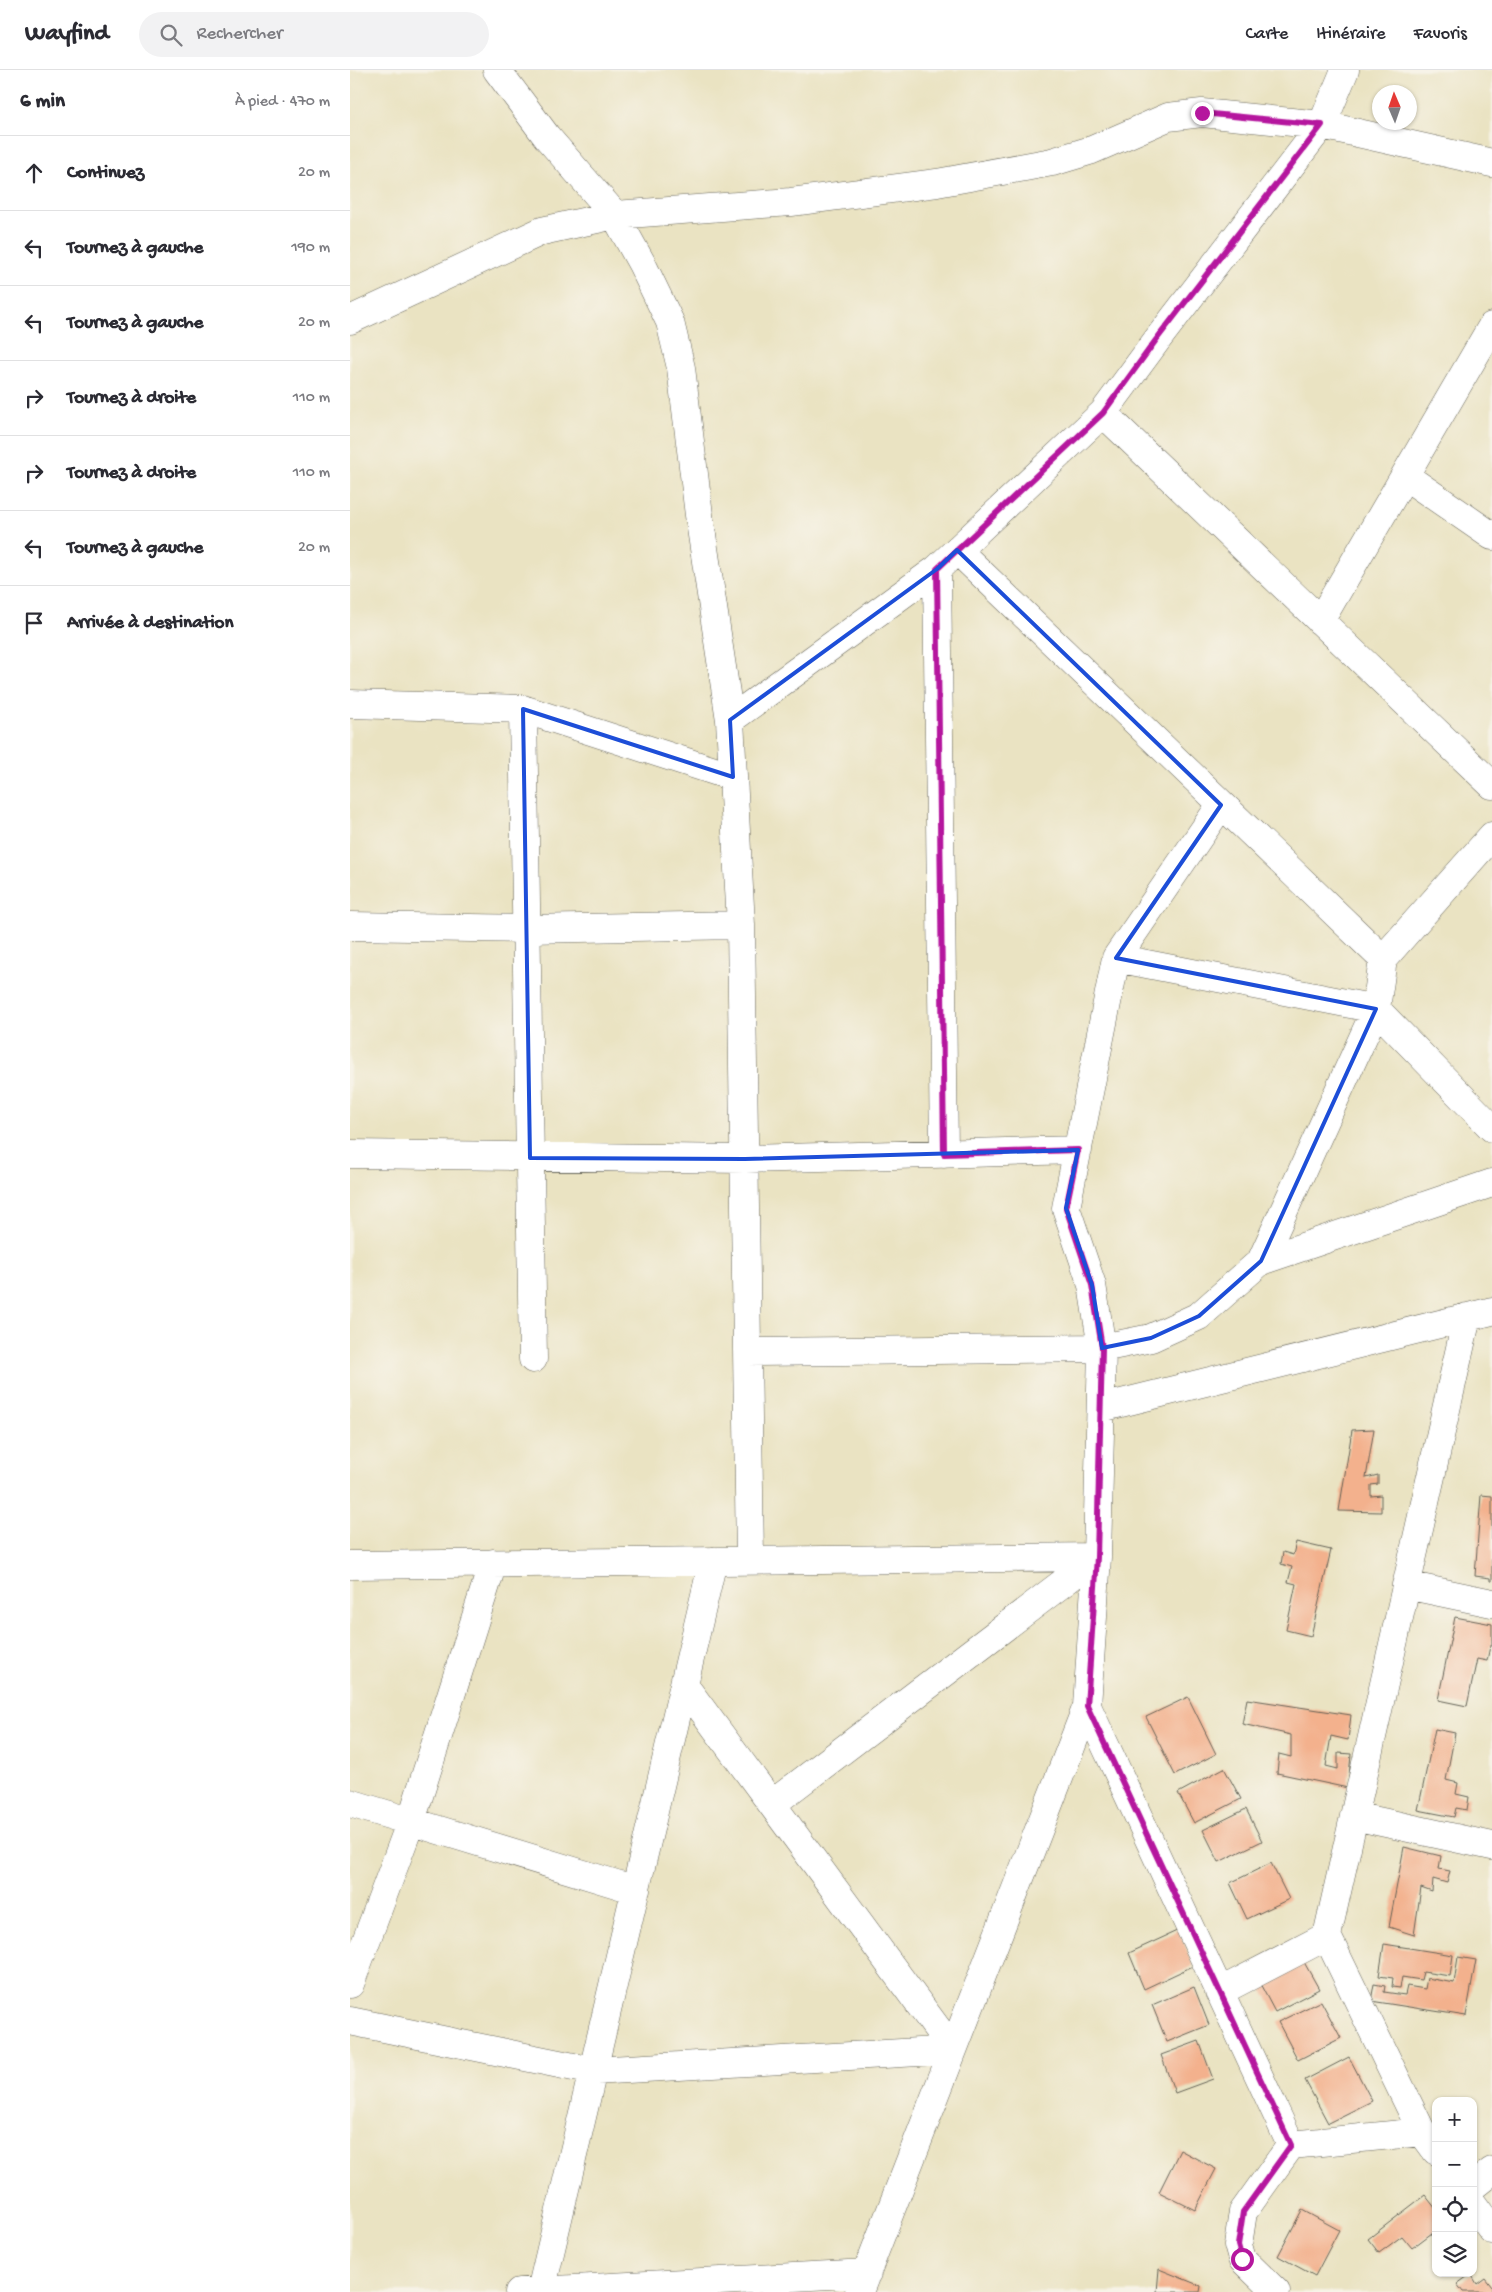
<!DOCTYPE html>
<html lang="fr">
<head>
<meta charset="utf-8">
<style>
  :root { --surface:#fff; --page:#f2f2f3; --text:#2b2b33; --muted:#7c7c81; --line:#e1e1e2 }
  body { margin:0; font-family:"Gochi Hand",sans-serif; background:var(--page); color:var(--text) }
  .controls { position:absolute; right:15px; bottom:15px; display:grid; overflow:hidden; border-radius:10px; box-shadow:0 1px 4px #0004 }
  .controls button { width:45px; height:45px; display:grid; place-items:center; padding:0; border:0; border-bottom:1px solid var(--line); background:var(--surface); color:var(--text); font:25px sans-serif }
  .compass { position:absolute; left:1022px; top:15px; width:45px; height:45px; border-radius:50%; background:var(--surface); box-shadow:0 1px 4px #0004; rotate:358deg }
  .stop { position:absolute; width:15px; height:15px; margin:-11px; border:4px solid #b5179e; border-radius:50%; background:#fff }
  .stop.end { background:#b5179e; border-color:#fff; box-shadow:0 1px 5px #0008 }
  .list { margin:0; padding:0; list-style:none }
  h2 { display:flex; justify-content:space-between; align-items:center; height:65px; margin:0; padding:0 20px; font-size:21px }
  h2 small { font-size:16px; font-weight:400; color:var(--muted) }
  .list li { display:grid; grid-template-columns:32px 1fr auto; gap:15px; align-items:center; box-sizing:border-box; height:75px; padding:0 20px; border-top:1px solid var(--line) }
  .list b { display:block; font-size:19px; white-space:nowrap }
  .list em { font-size:16px; font-style:normal; color:var(--muted) }
  .icon { flex:none; width:28px; height:28px; fill:none; stroke:currentColor; stroke-width:2; stroke-linecap:round; stroke-linejoin:round }
  .map { position:relative; flex:none; width:1142px; height:2222px; overflow:hidden }
  header { display:flex; align-items:center; gap:30px; box-sizing:border-box; height:70px; padding:0 25px; background:var(--surface); border-bottom:1px solid var(--line) }
  header strong { font-size:24px }
  nav { display:flex; gap:28px; margin-inline-start:auto; font-size:18px }
  .search { width:350px; height:45px; background:var(--page); display:flex; align-items:center; gap:12px; box-sizing:border-box; padding:0 18px; border-radius:28px; color:var(--muted); font-size:19px }
  main { display:flex }
  aside { flex:1; background:var(--surface) }
  .map>svg:first-child { display:block }
  .building { fill:#f3b18d }
  .lines { fill:none; stroke-linecap:round; stroke-linejoin:round }
  .street-casing { stroke:#646256; stroke-width:29 }
  .street { stroke:#fff; stroke-width:28 }
  .route { stroke:#b5179e; stroke-width:6 }
  .marked { fill:none; stroke:#1d4ed8; stroke-width:4; stroke-linejoin:round }
</style>
</head>
<body>
<header>
<strong>Wayfind</strong>
<div class="search"><svg class="icon" aria-label="search" viewBox="0 0 24 24"><circle cx="10" cy="10" r="6"/><path d="M15 15l6 6"/></svg>Rechercher</div>
<nav><a>Carte</a><a>Itinéraire</a><a>Favoris</a></nav>
</header>
<main>
<aside>
<h2>6 min<small>À pied · 470 m</small></h2>
<ul class="list">
<li><svg class="icon" aria-label="ahead" viewBox="0 0 24 24"><path d="M12 20V5M6 11l6-6 6 6"/></svg><div><b>Continuez</b></div><em>20 m</em></li>
<li><svg class="icon" aria-label="left" viewBox="0 0 24 24"><path d="M17 20v-9H6M10 6l-5 5 5 5"/></svg><div><b>Tournez à gauche</b></div><em>190 m</em></li>
<li><svg class="icon" aria-label="left" viewBox="0 0 24 24"><path d="M17 20v-9H6M10 6l-5 5 5 5"/></svg><div><b>Tournez à gauche</b></div><em>20 m</em></li>
<li><svg class="icon" aria-label="right" viewBox="0 0 24 24"><path d="M7 20v-9h11M14 6l5 5-5 5"/></svg><div><b>Tournez à droite</b></div><em>110 m</em></li>
<li><svg class="icon" aria-label="right" viewBox="0 0 24 24"><path d="M7 20v-9h11M14 6l5 5-5 5"/></svg><div><b>Tournez à droite</b></div><em>110 m</em></li>
<li><svg class="icon" aria-label="left" viewBox="0 0 24 24"><path d="M17 20v-9H6M10 6l-5 5 5 5"/></svg><div><b>Tournez à gauche</b></div><em>20 m</em></li>
<li><svg class="icon" aria-label="arrive" viewBox="0 0 24 24"><path d="M6 21V4h12l-3 4 3 4H6"/></svg><div><b>Arrivée à destination</b></div></li>
</ul>
</aside>
<div class="map">
<svg width="1142" height="2222" viewBox="0 0 1142 2222">
  <rect width="100%" height="100%" fill="#f7f3e8"/>
  <filter id="ink" filterUnits="userSpaceOnUse"><feTurbulence type="fractalNoise" baseFrequency=".02" numOctaves="2"/><feDisplacementMap in="SourceGraphic" scale="10" xChannelSelector="R" yChannelSelector="G"/><feConvolveMatrix kernelMatrix="1 2 1 2 8 2 1 2 1" color-interpolation-filters="sRGB"/></filter>
  <filter id="wash" filterUnits="userSpaceOnUse"><feTurbulence type="fractalNoise" baseFrequency=".0096" numOctaves="4" result="noise"/><feDisplacementMap in="SourceGraphic" scale="20" xChannelSelector="R" yChannelSelector="G"/><feGaussianBlur stdDeviation="1.12" result="paint"/><feColorMatrix in="noise" values="0 0 0 0 0 0 0 0 0 0 0 0 0 0 0 0 0 1.4 0 .05"/><feComposite in="paint" operator="in"/></filter>
  <g filter="url(#wash)">
    <rect width="100%" height="100%" fill="#eae3c2"/>
    <g id="blocks">
      <!-- building -->
      <path class="building" d="M1024,1359L1016,1408L1028,1405V1414L1021,1415V1426L1031,1425V1442L989,1441L1002,1360Z
        M1131,1425L1142,1426V1511H1140V1508L1125,1506Z
        M946,1472L981,1480L961,1566L936,1560L946,1514L938,1512L942,1497L931,1494L933,1482L943,1485Z
        M1105,1547L1142,1554V1576H1140L1137,1591L1127,1589L1117,1636L1088,1630Z
        M838,1627L866,1684L825,1705L796,1647Z
        M897,1629L1001,1645L998,1670L981,1666L976,1696L988,1699V1683L1001,1684L998,1718L927,1703L929,1684L941,1687V1665L892,1654Z
        M1085,1659L1105,1663L1096,1710L1108,1713L1106,1724L1119,1727L1117,1740L1106,1738L1104,1747L1068,1740Z
        M874,1698L891,1729L844,1753L828,1723Z
        M896,1739L912,1771L869,1792L853,1760Z
        M1054,1777L1091,1786L1089,1799L1100,1801L1097,1813L1083,1809L1082,1822L1071,1818L1064,1865L1039,1857Z
        M921,1793L939,1829L897,1849L880,1813Z
        M829,1860L843,1896L794,1919L779,1883Z
        M1034,1874L1103,1885L1100,1906L1073,1902L1071,1910L1052,1907L1050,1918L1042,1917L1043,1908L1029,1906Z
        M950,1885L969,1919L925,1942L907,1908Z
        M1108,1887L1126,1890L1116,1946L1021,1931L1024,1914L1035,1916L1034,1922L1055,1925L1057,1916L1075,1919L1077,1908L1104,1913Z
        M844,1917L859,1955L817,1972L802,1935Z
        M971,1931L991,1968L948,1990L928,1952Z
        M849,1971L863,2009L825,2023L811,1985Z
        M999,1987L1022,2031L978,2053L955,2010Z
        M830,2080L866,2099L845,2140L809,2122Z
        M1075,2125L1086,2139V2160L1062,2178L1052,2166L1029,2183L1018,2169Z
        M952,2140L989,2160L965,2206L928,2186Z
        M809,2199L851,2216L850,2222H807Z
        M1121,2204L1127,2214L1135,2208L1142,2217V2222H1113L1107,2214Z"/>
    </g>
  </g>
  <g filter="url(#ink)">
    <use href="#blocks" fill-opacity="0" stroke="#646256" stroke-width="1"/>
    <g class="lines">
      <defs>
        <path id="street" d="M147,0L197,67L265,145L292,194L320,252L331,298L349,445L380,650L391,855L400,1490
          M0,250L192,161L265,145L441,132L587,113L702,92L742,80L818,47L852,43L972,55L1142,93
          M753,343L1142,715
          M1055,406L1142,466
          M607,480L1033,889
          M587,499L594,1084
          M970,551L1142,256
          M0,634L173,639L383,707
          M173,639L183,1289
          M380,650L587,499L753,343L807,270L972,55L995,0
          M0,856L176,859L391,855
          M766,888L1026,939L1142,1058
          M0,1084L395,1089L728,1080
          M911,1191L1026,939L1033,889L1142,766
          M398,1282L752,1278L801,1268L849,1246L911,1191L1142,1113
          M751,1338L1142,1241
          M0,1495L747,1487
          M1056,1515L1142,1533
          M334,1615L603,1980
          M737,1636L941,2075
          M0,1733L286,1820
          M422,1734L747,1487
          M1004,1746L1142,1776
          M0,1914L61,1751L143,1493
          M869,1922L977,1866
          M0,1951L243,2001L603,1980
          M1086,2081L1072,2062L977,1866L1117,1247
          M1123,2116L1142,2101
          M1123,2134L1142,2160
          M191,2221L363,1491
          M169,2222L517,2203
          M509,2222L737,1636L747,1487L752,1278L742,1215L716,1138L766,888L871,735
          M926,2222L892,2189L888,2175L893,2142L941,2075L1072,2062"/>
      </defs>
      <!-- street casing -->
      <use href="#street" class="street-casing"/>
      <!-- street -->
      <use href="#street" class="street"/>
    </g>
  </g>
  <g class="lines" filter="url(#ink)">
    <!-- route -->
    <path class="route" d="M852,43L972,55L806,270L753,343L587,499L594,1084L728,1080L716,1138L742,1215L752,1278L747,1487L737,1636L941,2075L893,2142L888,2175L892,2189"/>
  </g>
  <!-- marked area -->
  <path class="marked" d="M607,480L871,735L766,888L1026,939L911,1191L849,1246L801,1268L752,1278L742,1215L716,1138L728,1080L395,1089L180,1088L173,639L383,707L380,650L587,499Z"/>
</svg>
<div class="controls">
<button>+</button>
<button>−</button>
<button><svg class="icon" aria-label="locate" viewBox="0 0 24 24"><circle cx="12" cy="12" r="6"/><path d="M12 2v4M12 18v4M2 12h4M18 12h4"/></svg></button>
<button><svg class="icon" aria-label="layers" viewBox="0 0 24 24"><path d="M12 4l9 5-9 5-9-5zM3 14l9 5 9-5"/></svg></button>
</div>
<svg class="compass" viewBox="-18 -18 36 36"><path d="M0-13l5 13h-10z" fill="#e53935"/><path d="M0 13l5-13h-10z" fill="#7c7c81"/></svg>
<div class="stop" style="left:892px;top:2189px"></div>
<div class="stop end" style="left:852px;top:43px"></div>
</div>
</main>
</body>
</html>
